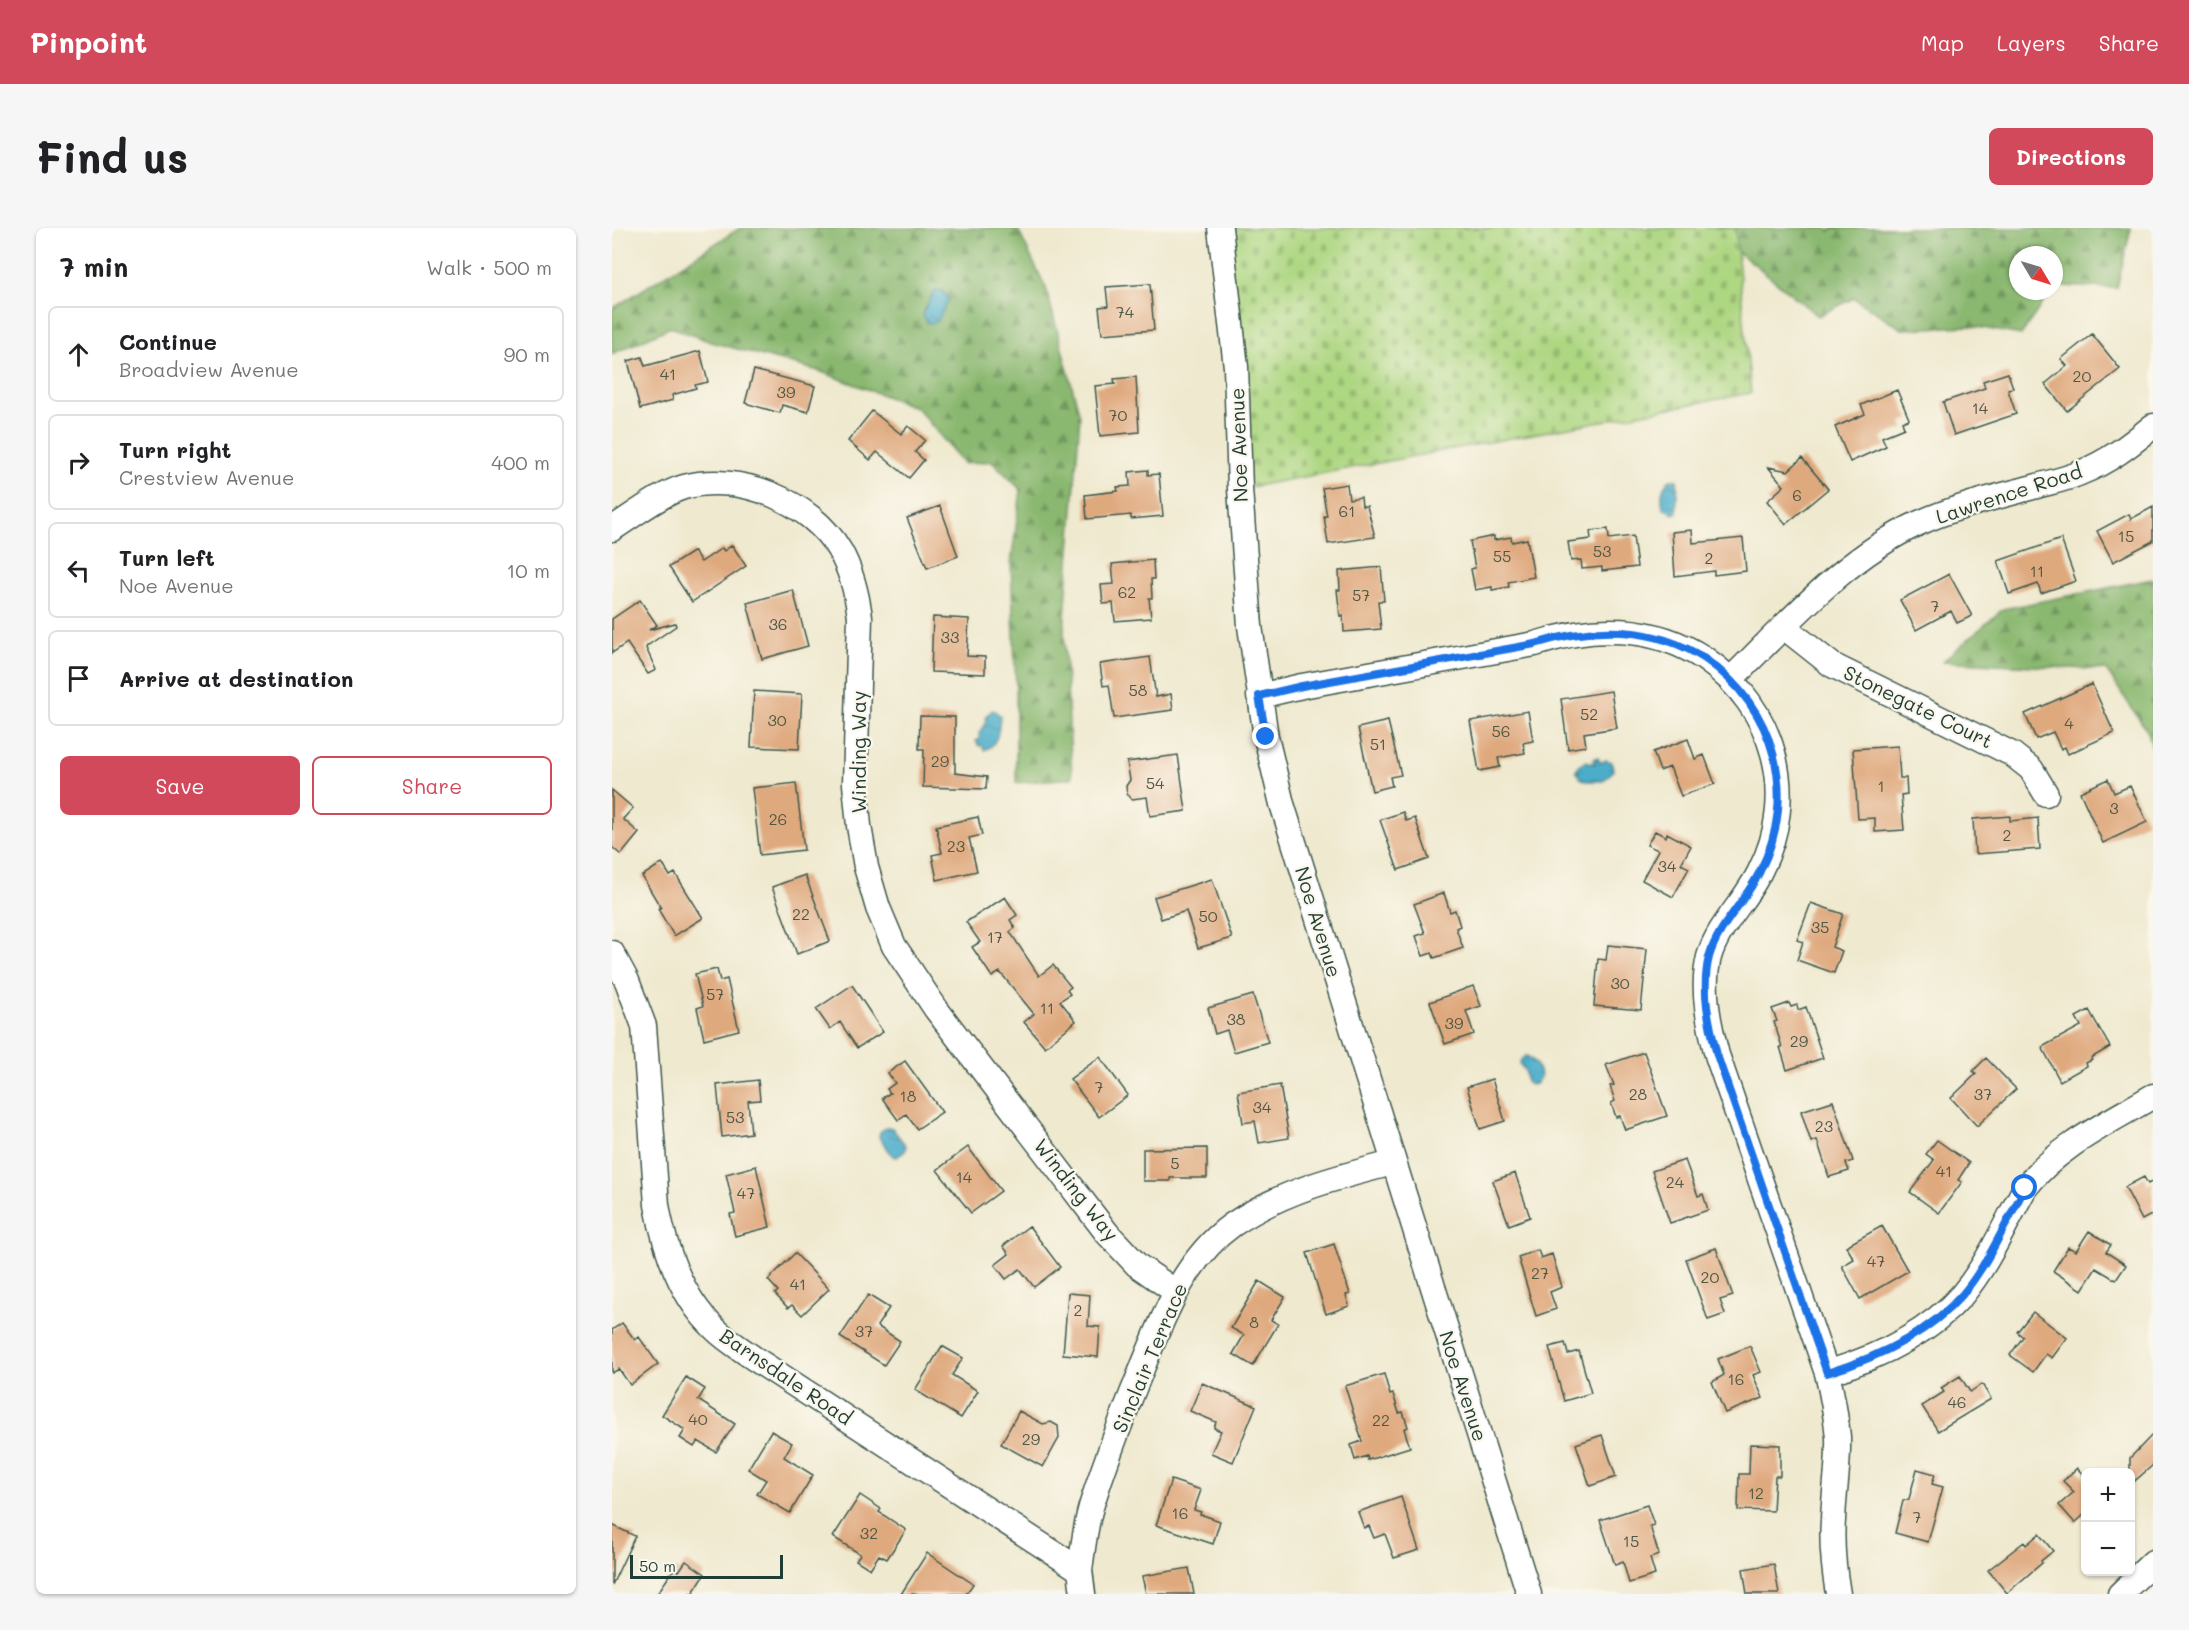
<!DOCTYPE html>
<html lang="en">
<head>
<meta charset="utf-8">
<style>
  :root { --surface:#fff; --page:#f6f6f6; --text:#202124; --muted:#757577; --line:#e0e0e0; --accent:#d1495b }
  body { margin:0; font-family:Mali,sans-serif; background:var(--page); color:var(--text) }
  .controls { position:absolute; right:18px; bottom:18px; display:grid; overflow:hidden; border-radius:9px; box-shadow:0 2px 4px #0004 }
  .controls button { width:54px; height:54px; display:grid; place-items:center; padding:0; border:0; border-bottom:2px solid var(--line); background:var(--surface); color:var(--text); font:30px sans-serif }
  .compass { position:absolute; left:1397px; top:18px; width:54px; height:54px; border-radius:50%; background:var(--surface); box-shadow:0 2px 4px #0004; rotate:128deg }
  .scale { position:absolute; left:18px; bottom:15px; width:153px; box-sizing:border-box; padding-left:6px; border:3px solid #1f3d34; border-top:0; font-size:16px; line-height:21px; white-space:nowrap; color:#1f3d34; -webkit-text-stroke:4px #fbf7ec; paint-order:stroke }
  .stop { position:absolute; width:18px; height:18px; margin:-14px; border:4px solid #1a73e8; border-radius:50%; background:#fff }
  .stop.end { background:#1a73e8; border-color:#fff; box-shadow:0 2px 6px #0008 }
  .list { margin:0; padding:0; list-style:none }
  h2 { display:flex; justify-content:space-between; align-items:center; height:78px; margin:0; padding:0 24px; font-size:26px }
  h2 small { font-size:20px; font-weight:400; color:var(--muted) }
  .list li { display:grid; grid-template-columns:39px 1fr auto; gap:18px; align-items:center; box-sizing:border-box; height:96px; margin:0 12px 12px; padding:0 12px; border:2px solid var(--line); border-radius:9px }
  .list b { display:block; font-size:22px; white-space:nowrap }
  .list p { margin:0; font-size:20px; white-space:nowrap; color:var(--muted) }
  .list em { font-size:20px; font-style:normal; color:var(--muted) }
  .actions { display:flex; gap:12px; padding:18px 24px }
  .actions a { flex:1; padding:14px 0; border:2px solid var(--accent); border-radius:9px; text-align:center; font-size:21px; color:var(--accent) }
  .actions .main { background:var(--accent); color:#fff }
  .icon { flex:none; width:33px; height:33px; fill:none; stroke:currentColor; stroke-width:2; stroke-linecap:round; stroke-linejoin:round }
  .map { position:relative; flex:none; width:1541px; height:1366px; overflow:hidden; border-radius:9px }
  header { display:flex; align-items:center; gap:36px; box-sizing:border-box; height:84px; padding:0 30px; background:var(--accent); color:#fff }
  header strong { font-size:28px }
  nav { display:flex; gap:33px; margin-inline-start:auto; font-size:21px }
  .intro { display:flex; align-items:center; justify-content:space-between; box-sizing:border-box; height:144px; padding:0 36px }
  h1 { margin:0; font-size:42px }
  .button { padding:15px 27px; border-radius:9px; background:var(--accent); color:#fff; font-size:21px; font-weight:700 }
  main { display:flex; gap:36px; padding:0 36px }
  aside { flex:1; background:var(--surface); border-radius:9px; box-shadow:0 2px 4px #0004 }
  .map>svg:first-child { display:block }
  .forest { fill:url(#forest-firs); stroke:#547a52; stroke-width:1.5 }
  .cemetery { fill:url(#cemetery-stones); stroke:#668a5b; stroke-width:1.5 }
  .water { fill:url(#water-ripples); stroke:#35757f; stroke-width:1.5 }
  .building { fill:#dfa97e }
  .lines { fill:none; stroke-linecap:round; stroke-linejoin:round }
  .minor-casing { stroke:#3e574b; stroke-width:27 }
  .minor { stroke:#fff; stroke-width:24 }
  .route { stroke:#1a73e8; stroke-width:8 }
  .labels { text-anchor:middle; stroke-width:4.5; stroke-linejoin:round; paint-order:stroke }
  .number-label { font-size:16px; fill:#4f5846 }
  .street-label { font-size:20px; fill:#1f3d34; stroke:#fbf7ec }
</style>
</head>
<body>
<header>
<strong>Pinpoint</strong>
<nav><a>Map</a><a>Layers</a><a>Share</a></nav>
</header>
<div class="intro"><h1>Find us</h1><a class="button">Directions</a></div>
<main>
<aside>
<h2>7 min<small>Walk · 500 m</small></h2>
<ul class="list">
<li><svg class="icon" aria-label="ahead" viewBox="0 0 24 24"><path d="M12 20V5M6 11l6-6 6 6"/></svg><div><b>Continue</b><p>Broadview Avenue</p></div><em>90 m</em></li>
<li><svg class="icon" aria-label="right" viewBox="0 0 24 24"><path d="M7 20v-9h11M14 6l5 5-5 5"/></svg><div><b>Turn right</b><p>Crestview Avenue</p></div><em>400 m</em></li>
<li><svg class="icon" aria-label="left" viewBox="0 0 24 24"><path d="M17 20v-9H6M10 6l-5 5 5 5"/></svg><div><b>Turn left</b><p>Noe Avenue</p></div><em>10 m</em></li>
<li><svg class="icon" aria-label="arrive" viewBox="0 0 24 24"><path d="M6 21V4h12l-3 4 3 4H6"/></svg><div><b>Arrive at destination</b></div></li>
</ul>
<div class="actions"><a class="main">Save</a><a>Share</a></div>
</aside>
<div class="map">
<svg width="1541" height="1366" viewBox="0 0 1541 1366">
  <defs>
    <pattern id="forest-firs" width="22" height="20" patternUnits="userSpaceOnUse" patternTransform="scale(1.5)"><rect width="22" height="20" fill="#8ab870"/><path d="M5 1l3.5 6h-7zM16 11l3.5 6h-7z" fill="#70975d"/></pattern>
    <pattern id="cemetery-stones" width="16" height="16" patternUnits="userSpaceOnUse" patternTransform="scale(1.5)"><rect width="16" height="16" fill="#aed782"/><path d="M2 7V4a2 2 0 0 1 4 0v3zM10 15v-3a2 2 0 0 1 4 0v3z" fill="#95b971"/></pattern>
    <pattern id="water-ripples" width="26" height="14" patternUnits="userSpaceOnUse" patternTransform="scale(1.5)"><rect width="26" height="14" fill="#4badca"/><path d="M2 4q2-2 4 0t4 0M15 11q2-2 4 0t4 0" fill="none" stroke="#3e8ea5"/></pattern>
  </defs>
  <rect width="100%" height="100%" fill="#fbf7ec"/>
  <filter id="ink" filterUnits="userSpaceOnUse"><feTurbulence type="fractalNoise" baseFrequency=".0167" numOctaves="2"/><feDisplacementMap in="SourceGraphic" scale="12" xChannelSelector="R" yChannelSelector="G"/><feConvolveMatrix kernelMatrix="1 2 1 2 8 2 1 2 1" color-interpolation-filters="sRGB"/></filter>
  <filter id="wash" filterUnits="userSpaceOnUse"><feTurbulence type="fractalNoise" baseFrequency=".008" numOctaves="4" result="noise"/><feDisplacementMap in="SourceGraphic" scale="24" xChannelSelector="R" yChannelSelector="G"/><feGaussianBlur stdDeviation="1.35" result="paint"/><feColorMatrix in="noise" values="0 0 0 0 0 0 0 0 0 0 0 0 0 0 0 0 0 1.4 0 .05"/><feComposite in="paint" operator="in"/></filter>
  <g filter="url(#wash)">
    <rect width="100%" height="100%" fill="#efe9cf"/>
    <!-- forest -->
    <path class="forest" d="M128,0H405L434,60L468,188L452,403L460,550L404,555V463L399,336L409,262L380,233L352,236L305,180L207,143L99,114L59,99L0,126V81Z
      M1106,0H1214L1218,3L1223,0H1519L1505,60L1443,58L1442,59V27H1406V63H1439L1409,107L1360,98L1290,101L1242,70L1206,88L1141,35L1108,12Z
      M1541,351V524L1536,504L1494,442L1331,433L1391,381Z"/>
    <!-- cemetery -->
    <path class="cemetery" d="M612,0H1123L1139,165L633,260Z"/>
    <!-- water -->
    <path class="water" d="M329,62L337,71L325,94L316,95L310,87L322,63Z
      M1059,251L1065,252C1067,263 1063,273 1065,284L1061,286L1058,283L1052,281C1048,271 1049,257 1059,251Z
      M381,482L388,487C387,499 387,518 372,522L370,517L367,518L364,513L368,511L367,505L373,497L375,487Z
      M986,529L988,535L994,532L1000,534L1001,543L991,553H975L968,550L964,542L968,536L974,533L983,536L981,531Z
      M914,828C923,832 927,839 928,849L924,856L918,857L914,854L913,843L908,836L909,832Z
      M275,899L280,900L294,918L293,923L285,929L281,928L267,909L268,904Z"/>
    <g id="blocks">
      <!-- building -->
      <path class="building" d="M538,56L542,102L490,106L487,79L496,78L494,59Z
        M1480,106L1508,141L1455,183L1433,156L1455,138L1449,131Z
        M88,123L96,154L83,157L84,160L60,167L61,172L28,181L16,133L30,129L33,138Z
        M142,142L203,158L196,184L170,177L168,185L133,175Z
        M1396,145L1401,160L1396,162L1404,186L1342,207L1331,174L1373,160L1371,153Z
        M524,149L527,204L488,208L483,158L503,156L502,151Z
        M1285,162L1297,191L1290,194L1292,200L1270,209L1274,218L1238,234L1223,199L1253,186L1249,177Z
        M260,183L289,206L296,198L313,212L303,224L312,232L297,250L265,224L258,232L236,213Z
        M1190,230L1216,261L1174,296L1155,273L1172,258L1156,239L1176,243Z
        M536,242V247L547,246L551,288L519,291V287L475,291L473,267L506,263L505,259L518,258L517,244Z
        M735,256L737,271L749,269L750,278H755L763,309L716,316L712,288H715L710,260Z
        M328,278L346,328L315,340L295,290Z
        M1541,279V313L1501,334L1485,303L1517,286L1519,291Z
        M996,301L997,311L1021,308L1025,339L990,343V339L970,341L969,332L959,333L956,314L979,311L978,303Z
        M1080,302L1081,315L1131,310L1134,343L1102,347V343L1063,348L1060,304Z
        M882,308V312L899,309L900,314L915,311L922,349L896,354L897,359L880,362V359L863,362L859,341L863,340L858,313Z
        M1449,311L1464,353L1429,365L1426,356L1397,366L1386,333Z
        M120,317L134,338L80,374L57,339L82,323L89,334L110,320L112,323Z
        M541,332L542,351H539L540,370H537L539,390L503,393L501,375L491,376L489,357L502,356L500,336Z
        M769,339L772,373H766L769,401L732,404L731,387L728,388L725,362H728L727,343Z
        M1337,346L1360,388L1345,395L1339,383L1304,402L1288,372Z
        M181,362L196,418L150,431L135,375Z
        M28,372L45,397L37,402L63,395L64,398L35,418L34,420L44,442L36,446L15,415L0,425V391Z
        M321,389L357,391L355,428L373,429V446L319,444Z
        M538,429L544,469L559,466L561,482L502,490L497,457L491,458L488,436Z
        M1480,456L1502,505L1456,526L1453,519L1449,521L1441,504L1424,511L1413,486Z
        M142,463L190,466L187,521L139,519Z
        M999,463L1005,500L972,505L974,518L956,521L949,471Z
        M916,483L921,513L911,515L913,525L886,530L888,539L867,543L858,493Z
        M308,488L343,489V545L375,549L374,561L311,559L312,521H307Z
        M776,493L789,547L778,549L780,558L760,563L746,500Z
        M1076,511L1083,531L1092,527L1103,556L1069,568L1058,539L1048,543L1041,524Z
        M1286,518L1288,550H1294L1295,566L1289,567L1292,602L1263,604V590L1246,591L1241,521Z
        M566,527L574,583L538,588L535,569L520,571L515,566L514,558L518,552L515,534Z
        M1496,551L1502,565L1518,558L1535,594L1491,615L1468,564Z
        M184,555L192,622L148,627L140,560Z
        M0,562L21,580L11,591L27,605L9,627L0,619Z
        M791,584L794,593L803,590L817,631L786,642L768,592Z
        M1398,588V593L1426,590L1428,621L1363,626L1361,591Z
        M366,589L370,607L357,610L365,643L325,652L320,627L330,625L324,598Z
        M1043,603L1054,609L1055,605L1079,618L1069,636L1077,640L1061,669L1030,652L1046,622L1035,617Z
        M50,635L58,648L63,645L91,690L62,708L46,681L49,680L30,648Z
        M193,647L218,713L185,726L160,659Z
        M600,651L620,710L586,720L574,683L549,691L542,669Z
        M832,665L838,684L843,682L848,698L844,700L851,720L822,730L820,725L811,728L804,708L813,705L802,676Z
        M393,669L405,687L398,692L403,700L398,704L427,748L441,737L459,759L455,762L458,766L448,773L464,793L433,819L412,794L422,786L388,744L380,749L360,719L368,714L354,694Z
        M1199,675L1231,686L1220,719L1230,723L1222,745L1185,732L1191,714L1185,712Z
        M996,717L1035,721L1029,782L982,778L986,731L994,732Z
        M105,741L108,753L115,751L127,802L92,811L85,780L91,778L83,746Z
        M240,757L271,804L245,820L228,794L218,801L204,781Z
        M861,758L869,778L854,783L862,806L833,816L818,774Z
        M641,767L656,814L622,824L615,802L603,806L596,780Z
        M1177,775L1179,779L1185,777L1186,782L1194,779L1211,830L1175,842L1168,819H1170L1162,794L1165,793L1160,781Z
        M1477,782L1498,819L1479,830L1480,832L1474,835L1475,838L1448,853L1430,819L1469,798L1464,789Z
        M1032,824L1055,888L1013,902L1008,888L1004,889L999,875L1003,873L998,858L1002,857L994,837Z
        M488,829L516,867L487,889L458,851Z
        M1374,830L1404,861L1365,898L1339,870L1364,846L1361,843Z
        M293,833L330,884L305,901L294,886L286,892L270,870L278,865L275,861L283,855L276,845Z
        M880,851L893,893L868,901L855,859Z
        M146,852L148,872L136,873L139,905L110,909L105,857Z
        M668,857L677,910L647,915L643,893L631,895L626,864Z
        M1221,873L1241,933L1234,935L1237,943L1217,949L1205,912L1199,914L1189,883Z
        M1325,912L1357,935L1346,952L1350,954L1327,985L1298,964L1322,932L1314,926Z
        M356,919L389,963L359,985L325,942Z
        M595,920V950H558V953H531V921Z
        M1073,932L1086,968L1091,966L1096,982L1058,995L1040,943Z
        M144,938L158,999L123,1008L118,986L123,985L114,946Z
        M903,945L918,989L897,997L881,953Z
        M1532,949L1536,956L1541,953V986L1530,992L1513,959Z
        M417,998L448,1039L422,1059L408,1041L394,1051L383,1037L397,1026L391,1018Z
        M1270,998L1296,1043L1248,1071L1230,1038L1242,1031L1234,1018Z
        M1477,1003L1499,1017L1494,1024L1514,1037L1504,1052L1484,1040L1470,1062L1441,1043L1456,1019L1464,1023Z
        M722,1016L738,1066L734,1067L737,1078L714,1086L695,1025Z
        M1104,1020L1121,1068L1108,1072L1113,1086L1096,1092L1074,1031Z
        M926,1022L929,1030L940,1026L950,1059L938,1064L944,1081L924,1088L906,1029Z
        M183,1025L217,1061L190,1087L180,1077L176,1080L163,1066L166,1063L156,1052Z
        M647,1053L673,1069L659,1092L666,1096L641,1138L621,1126L632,1107L619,1100Z
        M456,1065L478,1067L476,1098L488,1099L486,1129L451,1126Z
        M256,1067L277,1080L265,1098L288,1113L272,1137L228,1109Z
        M1421,1084L1455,1110L1440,1130L1434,1126L1421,1144L1398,1127L1411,1109L1405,1104Z
        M10,1095L23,1112L27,1109L46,1136L18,1157L7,1141L0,1145V1102Z
        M953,1115L956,1126L967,1123L979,1165L952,1173L937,1119Z
        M330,1118L351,1130L340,1147L366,1163L349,1190L303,1162Z
        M1138,1118L1149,1144L1141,1147L1151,1170L1113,1185L1100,1154L1112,1147L1106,1131Z
        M772,1146L778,1167L781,1166L787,1185L791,1184L796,1199L792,1201L798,1219L756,1232L755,1228L743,1232L739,1217L750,1213L733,1158Z
        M1348,1148L1358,1164L1370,1156L1379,1171L1326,1203L1310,1178L1332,1164L1329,1160Z
        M74,1149L93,1161L86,1172L123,1196L104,1224L86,1213L82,1219L68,1210L73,1202L50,1187Z
        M590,1155L644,1178L621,1234L599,1225L609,1203L602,1200L604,1194L578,1183Z
        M407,1183L431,1196L439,1194L446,1198L447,1210L431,1239L389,1216Z
        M159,1203L180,1215L172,1229L201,1247L178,1285L145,1266L154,1252L136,1241Z
        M1541,1206V1237L1518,1257V1230Z
        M990,1207L1004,1249L978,1258L964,1216Z
        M1138,1216L1168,1217V1248H1163L1161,1283L1126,1282L1127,1246H1137Z
        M1465,1240L1473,1249V1286L1463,1295L1447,1277L1462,1264L1451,1253Z
        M1305,1241L1323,1246L1320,1256L1331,1259L1316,1314L1283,1305L1291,1273L1297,1271Z
        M559,1252L589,1262L582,1282L589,1284L588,1286L608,1293L601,1316L544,1297Z
        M248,1267L269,1281L267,1284L294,1302L275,1331L267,1327L258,1341L244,1332L248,1326L221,1309Z
        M789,1269L807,1322L782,1330L773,1306L762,1310L757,1298L752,1300L746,1284Z
        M1035,1277L1042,1297L1038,1298L1047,1327L1038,1330L1043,1347L1017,1355L1011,1334L1003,1337L988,1292Z
        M0,1297L23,1308L0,1357Z
        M1427,1306L1441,1323L1429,1333L1430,1335L1395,1365L1376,1342L1412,1314L1414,1317Z
        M315,1325L361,1356L354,1366H289Z
        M74,1333L93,1346L80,1366H45L62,1341L67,1343Z
        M1162,1336L1167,1366H1135L1131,1341Z
        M577,1340L582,1366H534L530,1348Z"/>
    </g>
  </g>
  <g filter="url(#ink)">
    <use href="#blocks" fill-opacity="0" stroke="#3e574b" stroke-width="1.5"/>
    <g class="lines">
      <defs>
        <path id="minor" d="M608,0L624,139L628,261L638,398L654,509L670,576L917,1366
          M0,301C19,289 50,265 72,259C128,244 199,273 228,323C240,344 245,366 248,389L243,556L247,598L254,639L266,680L282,718L324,781L495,1005L525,1037L564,1064
          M1172,399L1220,437L1400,526L1419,541L1434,566
          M1119,451C1177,394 1232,330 1307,295C1345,278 1385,269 1425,258C1439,254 1455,251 1468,245C1496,234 1518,217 1541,198
          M647,468L690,458L923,416C980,397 1041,396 1093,431C1163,479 1187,567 1148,643C1134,673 1106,697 1097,729C1089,761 1097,796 1105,827L1215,1145C1220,1166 1224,1188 1226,1209C1227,1237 1222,1264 1221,1292C1219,1317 1222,1342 1226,1366
          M0,725L15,753L32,798L45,977C53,1022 69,1069 103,1101C114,1112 128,1120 140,1129L468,1342L471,1366
          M1215,1145C1264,1130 1315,1107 1350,1067C1376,1036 1393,996 1413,960C1446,918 1496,895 1541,868
          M468,1342C471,1321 473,1299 479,1279C491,1240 506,1201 521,1163C545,1105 567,1035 620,997C668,964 725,949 781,935
          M1508,1366L1541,1334"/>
      </defs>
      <!-- minor casing -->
      <use href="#minor" class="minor-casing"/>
      <!-- minor -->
      <use href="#minor" class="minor"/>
    </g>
  </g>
  <g class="lines" filter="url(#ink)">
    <!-- route -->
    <path class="route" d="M654,509L647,468L690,458L923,416C979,398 1042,397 1093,431C1163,479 1187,567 1148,643C1134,673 1106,697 1097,729C1089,761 1097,796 1105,827L1215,1145C1264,1130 1315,1107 1350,1067C1376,1036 1393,996 1413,960"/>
  </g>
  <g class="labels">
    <!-- number labels -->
    <g class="number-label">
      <text x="513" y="90">74</text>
      <text x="56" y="152">41</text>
      <text x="1470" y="154">20</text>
      <text x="174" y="170">39</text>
      <text x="1368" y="186">14</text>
      <text x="506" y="193">70</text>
      <text x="1185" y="273">6</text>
      <text x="735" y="289">61</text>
      <text x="1514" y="314">15</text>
      <text x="990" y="329">53</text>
      <text x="890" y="334">55</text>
      <text x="1097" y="336">2</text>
      <text x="1425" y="349">11</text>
      <text x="515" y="370">62</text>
      <text x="749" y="373">57</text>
      <text x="1323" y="384">7</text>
      <text x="166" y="402">36</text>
      <text x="338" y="415">33</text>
      <text x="526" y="468">58</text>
      <text x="977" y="492">52</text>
      <text x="165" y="498">30</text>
      <text x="1457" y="501">4</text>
      <text x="889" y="509">56</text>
      <text x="766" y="522">51</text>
      <text x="328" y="539">29</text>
      <text x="543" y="561">54</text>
      <text x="1269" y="564">1</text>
      <text x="1502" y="586">3</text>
      <text x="166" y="597">26</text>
      <text x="1395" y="613">2</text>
      <text x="344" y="624">23</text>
      <text x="1055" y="644">34</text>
      <text x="189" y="692">22</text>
      <text x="596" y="694">50</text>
      <text x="1208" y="705">35</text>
      <text x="383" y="715">17</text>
      <text x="1008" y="761">30</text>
      <text x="103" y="772">57</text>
      <text x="435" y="786">11</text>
      <text x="624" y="797">38</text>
      <text x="842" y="801">39</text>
      <text x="1187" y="819">29</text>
      <text x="487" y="865">7</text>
      <text x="1026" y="872">28</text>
      <text x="1371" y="872">37</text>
      <text x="296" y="874">18</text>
      <text x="650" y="885">34</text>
      <text x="123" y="895">53</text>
      <text x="1212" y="904">23</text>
      <text x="563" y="941">5</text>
      <text x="1332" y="949">41</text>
      <text x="352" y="955">14</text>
      <text x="1063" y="960">24</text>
      <text x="134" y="971">47</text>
      <text x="1264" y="1039">47</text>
      <text x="928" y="1051">27</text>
      <text x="1098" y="1055">20</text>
      <text x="186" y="1062">41</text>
      <text x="466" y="1088">2</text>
      <text x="642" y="1100">8</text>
      <text x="252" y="1109">37</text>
      <text x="1124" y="1157">16</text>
      <text x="1345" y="1180">46</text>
      <text x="86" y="1197">40</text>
      <text x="769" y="1198">22</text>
      <text x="419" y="1217">29</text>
      <text x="1144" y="1271">12</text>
      <text x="568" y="1291">16</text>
      <text x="1305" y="1295">7</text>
      <text x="257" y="1311">32</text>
      <text x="1019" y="1319">15</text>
    </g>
    <!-- street labels -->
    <g class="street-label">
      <text transform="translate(627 217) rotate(-92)" y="7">Noe Avenue</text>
      <text transform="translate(1397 266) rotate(-18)" y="7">Lawrence Road</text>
      <text transform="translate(1306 479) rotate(26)" y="7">Stonegate Court</text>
      <text transform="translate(247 524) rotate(-90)" y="7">Winding Way</text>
      <text transform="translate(706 694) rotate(73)" y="7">Noe Avenue</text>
      <text transform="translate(464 962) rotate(52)" y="7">Winding Way</text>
      <text transform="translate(538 1130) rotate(-67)" y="7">Sinclair Terrace</text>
      <text transform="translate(174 1149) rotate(34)" y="7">Barnsdale Road</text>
      <text transform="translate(851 1158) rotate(72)" y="7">Noe Avenue</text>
    </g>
  </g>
</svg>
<div class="controls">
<button>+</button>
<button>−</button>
</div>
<svg class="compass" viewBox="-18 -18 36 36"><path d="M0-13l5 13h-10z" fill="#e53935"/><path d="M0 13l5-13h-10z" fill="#757577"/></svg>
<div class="scale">50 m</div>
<div class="stop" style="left:1413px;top:960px"></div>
<div class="stop end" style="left:654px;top:509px"></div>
</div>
</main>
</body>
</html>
